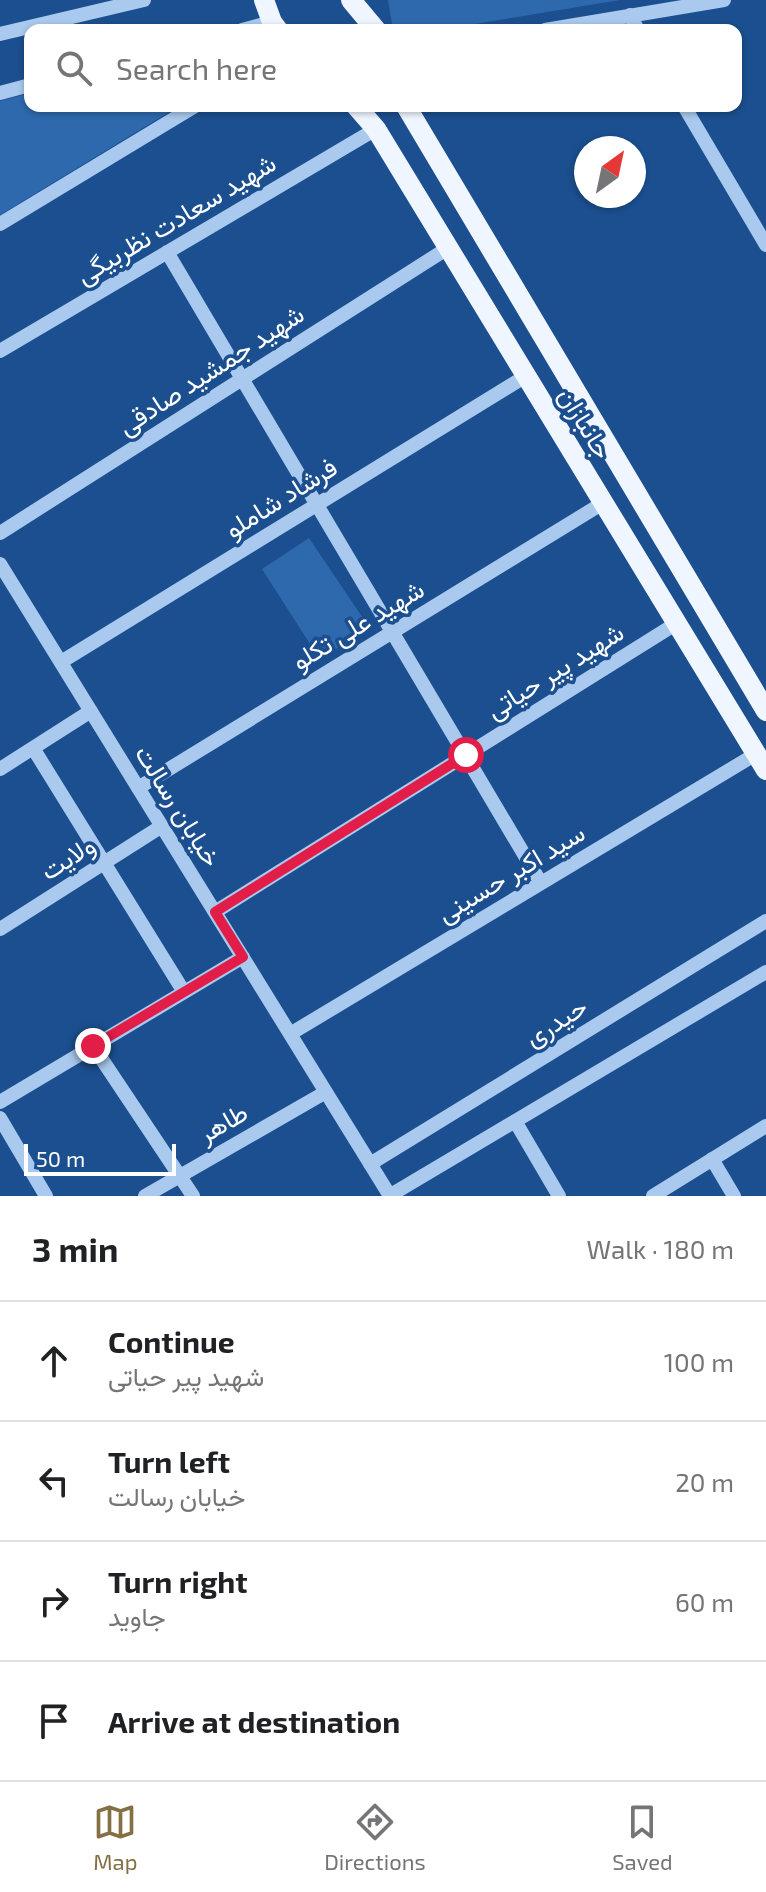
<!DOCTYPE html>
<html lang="en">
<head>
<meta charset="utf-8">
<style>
  :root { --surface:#fff; --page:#f2f2f2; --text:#202124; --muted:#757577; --line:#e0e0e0; --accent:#847042 }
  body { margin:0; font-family:"Exo 2",Vazirmatn,sans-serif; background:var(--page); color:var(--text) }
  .compass { position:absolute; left:574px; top:136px; width:72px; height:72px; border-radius:50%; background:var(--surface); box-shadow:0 2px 6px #0004; rotate:33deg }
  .scale { position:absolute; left:24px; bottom:20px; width:152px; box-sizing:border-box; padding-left:8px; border:4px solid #fff; border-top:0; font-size:22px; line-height:28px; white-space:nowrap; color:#fff; -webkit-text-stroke:6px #1b4f8f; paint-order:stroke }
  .stop { position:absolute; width:24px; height:24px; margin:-18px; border:6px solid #e11d48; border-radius:50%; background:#fff }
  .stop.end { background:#e11d48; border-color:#fff; box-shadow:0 2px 8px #0008 }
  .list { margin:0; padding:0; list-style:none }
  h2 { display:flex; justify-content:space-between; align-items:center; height:104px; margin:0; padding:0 32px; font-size:34px }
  h2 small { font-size:26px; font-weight:400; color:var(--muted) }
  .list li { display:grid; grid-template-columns:52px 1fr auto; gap:24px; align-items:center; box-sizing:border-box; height:120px; padding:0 32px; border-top:2px solid var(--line) }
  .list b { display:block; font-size:30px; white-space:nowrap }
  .list p { margin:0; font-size:26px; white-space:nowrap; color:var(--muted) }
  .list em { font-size:26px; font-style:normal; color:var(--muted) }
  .icon { flex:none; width:44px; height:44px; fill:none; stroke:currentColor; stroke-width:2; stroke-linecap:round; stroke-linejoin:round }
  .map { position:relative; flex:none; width:766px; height:1196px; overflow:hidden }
  .search { position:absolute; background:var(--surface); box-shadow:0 2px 6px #0004; left:24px; right:24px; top:24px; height:88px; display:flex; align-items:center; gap:20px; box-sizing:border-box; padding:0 28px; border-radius:16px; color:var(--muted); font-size:30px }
  .sheet { height:584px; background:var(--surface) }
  nav { display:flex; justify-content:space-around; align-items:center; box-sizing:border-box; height:112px; border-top:2px solid var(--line); background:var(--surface); font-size:22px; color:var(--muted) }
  nav a { display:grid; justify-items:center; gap:4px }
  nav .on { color:var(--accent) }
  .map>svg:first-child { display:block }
  .green { fill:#2e69ad }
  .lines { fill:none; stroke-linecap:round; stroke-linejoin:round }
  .minor { stroke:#a9c9ee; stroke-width:14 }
  .major { stroke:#f0f6ff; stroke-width:20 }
  .route { stroke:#e11d48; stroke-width:10 }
  .labels { text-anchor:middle; stroke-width:7; stroke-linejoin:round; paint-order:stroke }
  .street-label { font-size:26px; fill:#fff; stroke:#1b4f8f }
</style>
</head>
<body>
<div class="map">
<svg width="766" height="1196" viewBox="0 0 766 1196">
  <rect width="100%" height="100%" fill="#1b4f8f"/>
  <!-- green -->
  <path class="green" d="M388,0H620L438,30H393Z
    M30,93V106H179L0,215V101Z
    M309,538L371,630L319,658L262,569Z"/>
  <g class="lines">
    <!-- minor -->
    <path class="minor" d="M630,15L638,30
      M242,30L272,22
      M545,30L724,0
      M0,34L144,0
      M0,93L30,85
      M684,106L766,245
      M0,224L195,106
      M167,252L541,883
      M0,351L376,129
      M0,533L448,248
      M0,564L390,1196
      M61,662L526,376
      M33,748L184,992
      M0,769L91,711
      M138,788L603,503
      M215,912L677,623
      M0,929L162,826
      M290,1034L756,754
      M93,1046L193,1196
      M0,1102L243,957
      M0,1118L46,1196
      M515,1121L559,1196
      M712,1159L734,1196
      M370,1164L766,921
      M145,1196L326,1092
      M389,1196L766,972
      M653,1196L766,1126"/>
    <!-- major -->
    <path class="major" d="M264,0L272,22L278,30
      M351,0L376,30
      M356,106L376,129L766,770
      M406,106L766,711"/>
  </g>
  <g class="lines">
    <!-- route -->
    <path class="route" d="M93,1046L243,957L215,912L466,755"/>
  </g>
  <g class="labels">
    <!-- street labels -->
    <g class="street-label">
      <text transform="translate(176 219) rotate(-31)" y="9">شهید سعادت نظربیگی</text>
      <text transform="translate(211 370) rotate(-33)" y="9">شهید جمشید صادقی</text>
      <text transform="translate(585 423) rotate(59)" y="9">جانبازان</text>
      <text transform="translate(281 498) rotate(-32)" y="9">فرشاد شاملو</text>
      <text transform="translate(358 625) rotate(-31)" y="9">شهید علی تکلو</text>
      <text transform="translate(555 671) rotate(-32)" y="9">شهید پیر حیاتی</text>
      <text transform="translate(178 806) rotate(58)" y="9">خیابان رسالت</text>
      <text transform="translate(68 858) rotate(-32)" y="9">ولایت</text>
      <text transform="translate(511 873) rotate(-31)" y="9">سید اکبر حسینی</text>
      <text transform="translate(556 1022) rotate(-32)" y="9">حیدری</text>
      <text transform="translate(223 1123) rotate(-30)" y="9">طاهر</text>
    </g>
  </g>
</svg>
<svg class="compass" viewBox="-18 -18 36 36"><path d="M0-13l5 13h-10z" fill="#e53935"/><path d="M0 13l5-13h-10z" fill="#757577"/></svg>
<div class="scale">50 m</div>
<div class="stop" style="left:466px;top:755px"></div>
<div class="stop end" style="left:93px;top:1046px"></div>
<div class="search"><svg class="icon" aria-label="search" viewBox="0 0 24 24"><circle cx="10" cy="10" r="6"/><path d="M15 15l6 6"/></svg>Search here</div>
</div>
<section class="sheet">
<h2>3 min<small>Walk · 180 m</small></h2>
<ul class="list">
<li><svg class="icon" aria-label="ahead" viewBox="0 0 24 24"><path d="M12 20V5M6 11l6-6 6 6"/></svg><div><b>Continue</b><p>شهید پیر حیاتی</p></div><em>100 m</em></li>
<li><svg class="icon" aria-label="left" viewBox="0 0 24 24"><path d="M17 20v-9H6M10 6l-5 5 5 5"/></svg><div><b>Turn left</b><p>خیابان رسالت</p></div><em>20 m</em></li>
<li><svg class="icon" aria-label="right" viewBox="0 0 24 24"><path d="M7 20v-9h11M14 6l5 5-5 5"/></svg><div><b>Turn right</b><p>جاوید</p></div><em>60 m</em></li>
<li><svg class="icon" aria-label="arrive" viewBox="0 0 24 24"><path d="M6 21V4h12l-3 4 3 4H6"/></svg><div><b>Arrive at destination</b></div></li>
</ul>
</section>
<nav>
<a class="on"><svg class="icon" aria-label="map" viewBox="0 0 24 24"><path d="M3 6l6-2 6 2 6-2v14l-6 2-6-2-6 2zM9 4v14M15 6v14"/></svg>Map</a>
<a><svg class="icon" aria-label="directions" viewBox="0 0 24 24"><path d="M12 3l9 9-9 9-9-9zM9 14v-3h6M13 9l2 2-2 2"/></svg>Directions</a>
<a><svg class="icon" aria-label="saved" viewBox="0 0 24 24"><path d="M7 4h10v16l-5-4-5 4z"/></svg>Saved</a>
</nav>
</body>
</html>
